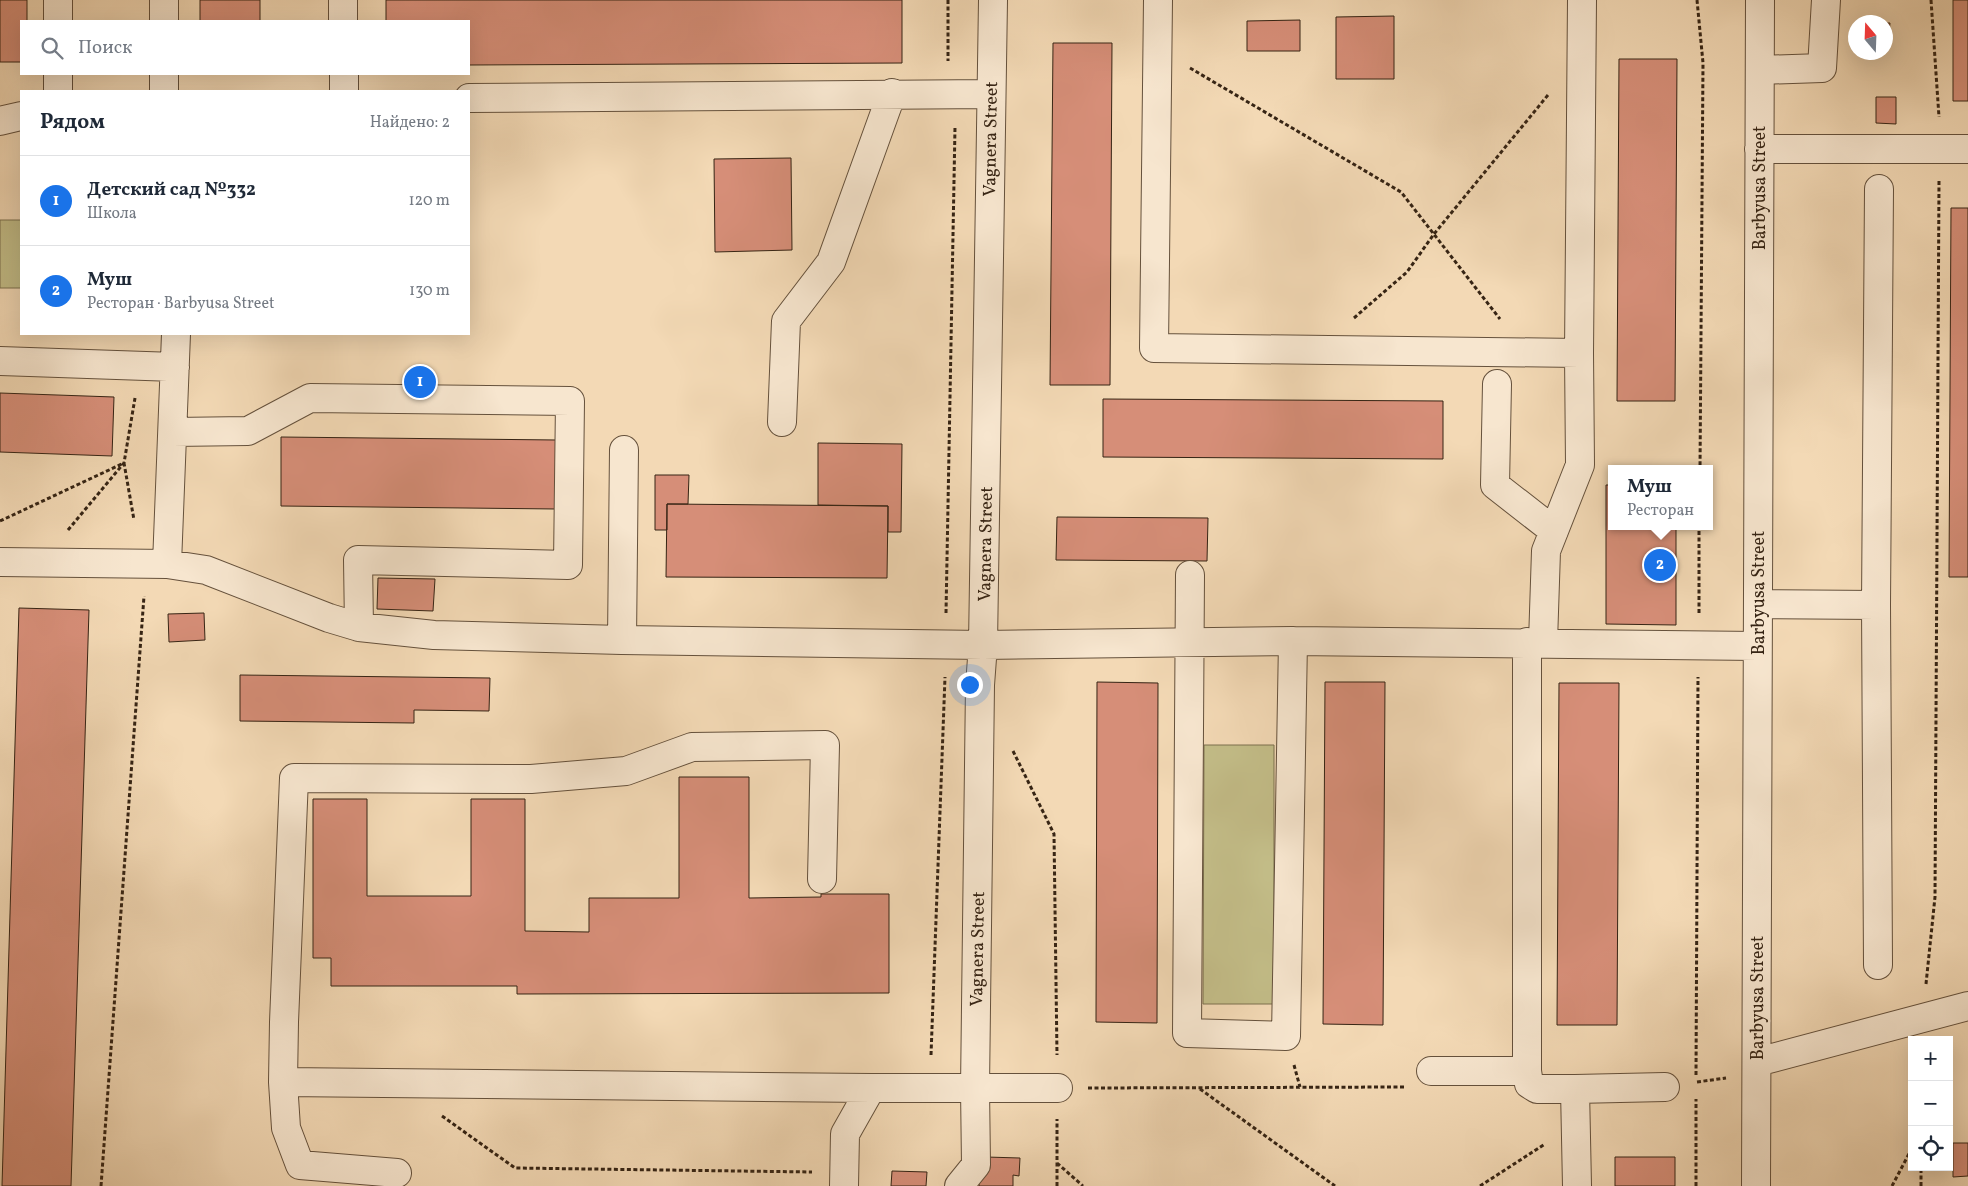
<!DOCTYPE html>
<html lang="ru">
<head>
<meta charset="utf-8">
<style>
  :root { --surface:#fff; --page:#f6f6f7; --text:#1f2937; --muted:#747a83; --line:#e0e1e3; --accent:#1a73e8 }
  body { margin:0; font-family:Vollkorn,serif; background:var(--page); color:var(--text) }
  .controls { position:absolute; right:15px; bottom:15px; display:grid; overflow:hidden; border-radius:0px; box-shadow:0 5px 20px #0002 }
  .controls button { width:45px; height:45px; display:grid; place-items:center; padding:0; border:0; border-bottom:1px solid var(--line); background:var(--surface); color:var(--text); font:25px sans-serif }
  .compass { position:absolute; left:1848px; top:15px; width:45px; height:45px; border-radius:50%; background:var(--surface); box-shadow:0 5px 20px #0002; rotate:341deg }
  .you { position:absolute; left:969px; top:684px; width:18px; height:18px; margin:-12px; border:4px solid #fff; border-radius:50%; background:#1a73e8; box-shadow:0 0 0 8px #1a73e833 }
  .badge { display:grid; place-items:center; width:32px; height:32px; border-radius:50%; background:var(--accent); color:#fff; font-size:16px; font-weight:700 }
  .pin { position:absolute; translate:-50% -50%; border:2px solid #fff; box-shadow:0 1px 5px #0006 }
  .popup { position:absolute; left:1608px; top:465px; width:105px; height:65px; box-sizing:border-box; display:grid; place-content:center; border-radius:0px; background:var(--surface); filter:drop-shadow(0 1px 4px #0005); font-size:16px; white-space:nowrap; color:var(--muted) }
  .popup b { font-size:19px; color:var(--text) }
  .popup::after { content:''; position:absolute; left:50%; top:100%; margin-left:-10px; border:10px solid transparent; border-top-color:var(--surface) }
  .list { margin:0; padding:0; list-style:none }
  h2 { display:flex; justify-content:space-between; align-items:center; height:65px; margin:0; padding:0 20px; font-size:21px }
  h2 small { font-size:16px; font-weight:400; color:var(--muted) }
  .list li { display:grid; grid-template-columns:32px 1fr auto; gap:15px; align-items:center; box-sizing:border-box; height:90px; padding:0 20px; border-top:1px solid var(--line) }
  .list b { display:block; font-size:19px; white-space:nowrap }
  .list p { margin:0; font-size:16px; white-space:nowrap; color:var(--muted) }
  .list em { font-size:16px; font-style:normal; color:var(--muted) }
  .icon { flex:none; width:28px; height:28px; fill:none; stroke:currentColor; stroke-width:2; stroke-linecap:round; stroke-linejoin:round }
  .map { position:relative; flex:none; width:1968px; height:1186px; overflow:hidden }
  .search { position:absolute; background:var(--surface); box-shadow:0 5px 20px #0002; left:20px; top:20px; width:450px; height:55px; display:flex; align-items:center; gap:12px; box-sizing:border-box; padding:0 18px; border-radius:0px; color:var(--muted); font-size:19px }
  .panel { position:absolute; background:var(--surface); box-shadow:0 5px 20px #0002; left:20px; top:90px; width:450px; height:245px; border-radius:0px }
  .map>svg:first-child { display:block }
  .green { fill:#c3bd88; stroke:#7c704e }
  .building { fill:#d68e78; stroke:#362414 }
  .lines { fill:none; stroke-linecap:round; stroke-linejoin:round }
  .minor-casing { stroke:#65513c; stroke-width:30 }
  .path { stroke:#362414; stroke-width:3; stroke-dasharray:4 2.5; stroke-linecap:butt }
  .minor { stroke:#f7e6cf; stroke-width:28 }
  .labels { text-anchor:middle; stroke-width:4.5; stroke-linejoin:round; paint-order:stroke }
  .street-label { font-size:18px; fill:#362414; stroke:#f7e6cf }
</style>
</head>
<body>
<div class="map">
<svg width="1968" height="1186" viewBox="0 0 1968 1186">
  <rect width="100%" height="100%" fill="#f3d9b5"/>
  <filter id="stains"><feTurbulence type="fractalNoise" baseFrequency=".004" numOctaves="4"/><feColorMatrix values="0 0 0 0 .2 0 0 0 0 .09 0 0 0 0 .02 0 0 0 .5 -.17"/></filter>
  <radialGradient id="worn" r=".72"><stop offset=".6" stop-color="#630" stop-opacity="0"/><stop offset="1" stop-color="#630" stop-opacity=".3"/></radialGradient>
  <!-- green -->
  <path class="green" d="M0,220H21V288H0Z
    M1204,745H1274V1004H1203Z"/>
  <!-- building -->
  <path class="building" d="M0,0H27V21H21V62H0Z
    M200,0H260V21H200Z
    M386,0H902V63L469,65V21H386Z
    M1953,0H1968V101H1953Z
    M1394,16V79H1336V17Z
    M1300,20V51H1247V21Z
    M1886,23H1890L1888,44H1886Z
    M1053,43H1112L1110,385H1050Z
    M1619,59H1677L1675,401H1617Z
    M1876,97H1896V124L1876,123Z
    M791,158L792,250L715,252L714,159Z
    M1951,208H1968V577H1949Z
    M0,393L114,397L112,456L0,452Z
    M1103,399L1443,401V459L1103,457Z
    M281,437L557,440L556,509L281,506Z
    M818,443L902,444L901,532H888V506L818,505Z
    M655,475H689L688,504H667V530H655Z
    M1606,485H1611V526H1676V625L1606,624Z
    M667,504L888,506L887,578L666,577Z
    M1057,517L1208,518L1207,561L1056,560Z
    M378,578L435,579L433,611L377,609Z
    M19,608L89,610L71,1186H2Z
    M204,613L205,640L169,642L168,614Z
    M240,675L490,678L489,711L414,710V723L240,721Z
    M1097,682L1158,683L1157,1023L1096,1022Z
    M1325,682H1385L1383,1025L1323,1024Z
    M1559,683H1619L1617,1025H1557Z
    M679,777H749V898L821,897V894H889V993L517,994V986H331V958H313V799H367V896H471V799H525V931L589,932V898H679Z
    M1953,1143H1968V1176L1953,1177Z
    M986,1157L1020,1158L1019,1176L1013,1175V1186H979V1176H985Z
    M1615,1157H1675V1186H1615Z
    M892,1171L927,1172L926,1186H891Z"/>
  <g class="lines">
    <defs>
      <path id="minor" d="M164,0V21
        M343,0V21
        M993,0L983,645L980,685L975,1088H1058
        M1158,0L1154,348L1579,353
        M58,21V0
        M1760,70L1822,68L1826,0
        M164,74V91
        M344,74V91
        M58,91V74
        M469,98L991,94
        M0,121L21,116
        M1759,149H1968
        M0,361L175,367
        M1497,384L1495,485L1554,531
        M782,422L786,321L831,262L892,93
        M173,432L248,431L310,398L570,401L568,565L358,560L359,627
        M0,562L167,564L206,570L329,618L359,627L434,635L622,640L983,645L1293,641L1757,646
        M167,564L176,334
        M1190,575L1187,1033L1286,1036L1293,641
        M1758,604L1876,605
        M622,640L624,450
        M1527,642V1071
        M1543,642L1546,551L1580,465L1579,353L1582,0
        M822,879L825,745L692,747L626,771L531,779L294,778L284,1022L283,1082L871,1088H975L976,1165L959,1186
        M1878,965L1876,605L1879,189
        M1757,1062L1968,1006
        M1431,1071H1527L1529,1084L1537,1089H1575L1577,1186
        M283,1082L286,1128L300,1165L397,1173
        M1575,1089L1665,1087
        M844,1186L845,1134L871,1088
        M1756,1186L1760,0"/>
    </defs>
    <!-- minor casing -->
    <use href="#minor" class="minor-casing"/>
    <!-- path -->
    <path class="path" d="M948,0V61
      M1697,0L1703,63L1700,469
      M1931,0L1939,117
      M1190,68L1401,192L1500,319
      M1354,318L1407,272L1434,234L1548,95
      M0,521L124,463L134,520
      M68,530L124,463L135,398
      M946,613L955,127
      M1699,613V526
      M1013,751L1054,834L1057,1055
      M1926,984L1935,897L1939,181
      M931,1055L945,677
      M1294,1065L1300,1087
      M1696,1075L1698,677
      M1697,1082L1726,1078
      M1088,1088L1404,1087
      M1200,1089L1335,1186
      M442,1116L515,1168L812,1172
      M1057,1163L1083,1186
      M101,1186L144,596
      M1057,1186V1119
      M1480,1186L1545,1144
      M1696,1186V1099
      M1892,1186L1912,1148
      M1921,1186V1167"/>
    <!-- minor -->
    <use href="#minor" class="minor"/>
  </g>
  <g class="labels">
    <!-- street labels -->
    <g class="street-label">
      <text transform="translate(990 139) rotate(-89)" y="6">Vagnera Street</text>
      <text transform="translate(1759 188) rotate(-90)" y="6">Barbyusa Street</text>
      <text transform="translate(985 544) rotate(-89)" y="6">Vagnera Street</text>
      <text transform="translate(1758 593) rotate(-90)" y="6">Barbyusa Street</text>
      <text transform="translate(977 949) rotate(-89)" y="6">Vagnera Street</text>
      <text transform="translate(1757 998) rotate(-90)" y="6">Barbyusa Street</text>
    </g>
  </g>
  <rect width="100%" height="100%" filter="url(#stains)"/>
  <rect width="100%" height="100%" fill="url(#worn)"/>
</svg>
<div class="controls">
<button>+</button>
<button>−</button>
<button><svg class="icon" aria-label="locate" viewBox="0 0 24 24"><circle cx="12" cy="12" r="6"/><path d="M12 2v4M12 18v4M2 12h4M18 12h4"/></svg></button>
</div>
<svg class="compass" viewBox="-18 -18 36 36"><path d="M0-13l5 13h-10z" fill="#e53935"/><path d="M0 13l5-13h-10z" fill="#747a83"/></svg>
<div class="you"></div>
<div class="pin badge" style="left:420px;top:382px">1</div>
<div class="pin badge" style="left:1660px;top:565px">2</div>
<div class="popup"><b>Муш</b>Ресторан</div>
<div class="search"><svg class="icon" aria-label="search" viewBox="0 0 24 24"><circle cx="10" cy="10" r="6"/><path d="M15 15l6 6"/></svg>Поиск</div>
<section class="panel">
<h2>Рядом<small>Найдено: 2</small></h2>
<ul class="list">
<li><span class="badge">1</span><div><b>Детский cад №332</b><p>Школа</p></div><em>120 m</em></li>
<li><span class="badge">2</span><div><b>Муш</b><p>Ресторан · Barbyusa Street</p></div><em>130 m</em></li>
</ul>
</section>
</div>
</body>
</html>
